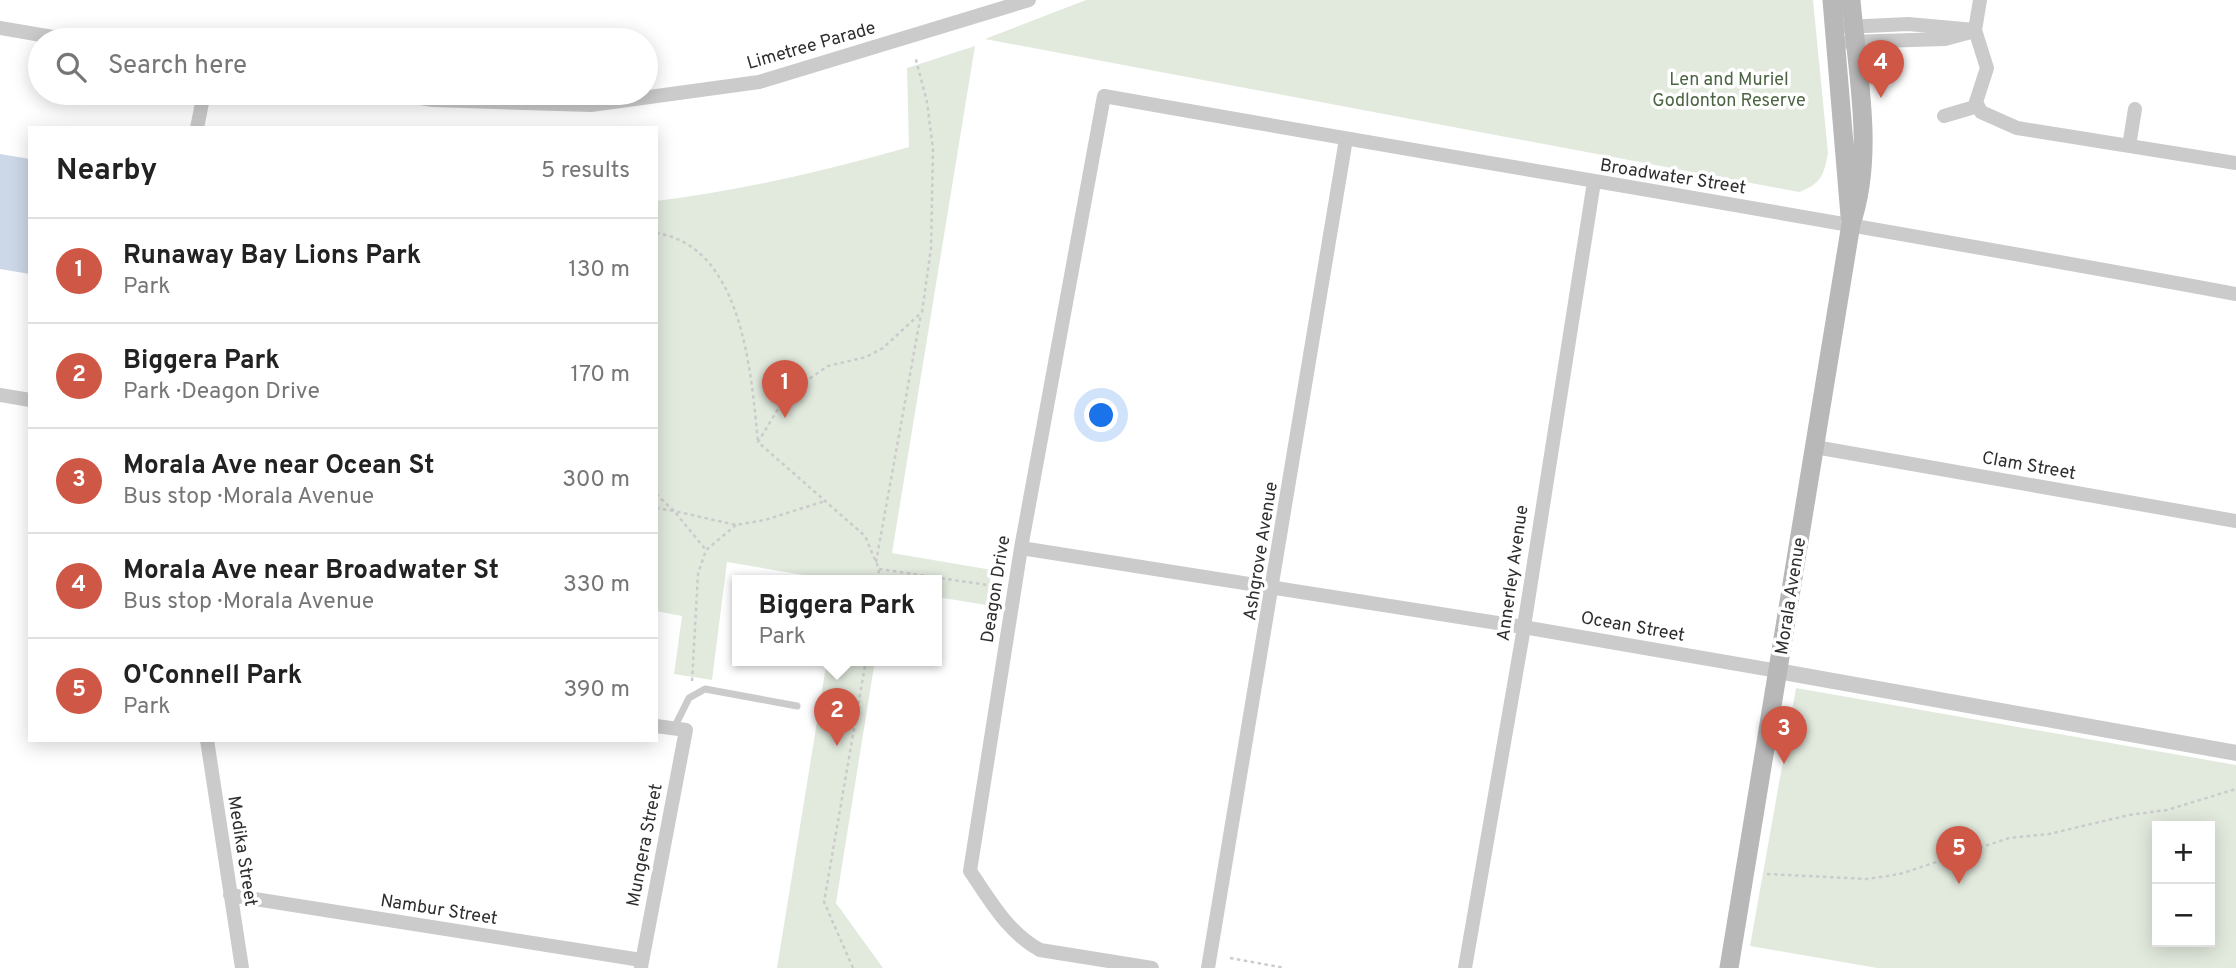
<!DOCTYPE html>
<html lang="en">
<head>
<meta charset="utf-8">
<style>
  :root { --surface:#fff; --page:#f6f6f6; --text:#222; --muted:#767676; --line:#e0e0e0; --accent:#cf5746 }
  body { margin:0; font-family:Overpass,sans-serif; background:var(--page); color:var(--text) }
  .controls { position:absolute; right:21px; bottom:21px; display:grid; overflow:hidden; border-radius:0px; box-shadow:0 4px 18px #0003 }
  .controls button { width:63px; height:63px; display:grid; place-items:center; padding:0; border:0; border-bottom:2px solid var(--line); background:var(--surface); color:var(--text); font:35px sans-serif }
  .you { position:absolute; left:1102px; top:416px; width:24px; height:24px; margin:-18px; border:5px solid #fff; border-radius:50%; background:#1a73e8; box-shadow:0 0 0 10px #1a73e833 }
  .badge { display:grid; place-items:center; width:46px; height:46px; border-radius:50%; background:var(--accent); color:#fff; font-size:23px; font-weight:700 }
  .pin { position:absolute; translate:-50% -58px; filter:drop-shadow(0 2px 4px #0008) }
  .pin::after { content:''; position:absolute; top:37px; width:24px; height:21px; background:inherit; clip-path:polygon(0 0,100% 0,50% 100%) }
  .popup { position:absolute; left:732px; top:575px; width:210px; height:91px; box-sizing:border-box; display:grid; place-content:center; border-radius:0px; background:var(--surface); filter:drop-shadow(0 2px 5px #0005); font-size:23px; white-space:nowrap; color:var(--muted) }
  .popup b { font-size:26px; color:var(--text) }
  .popup::after { content:''; position:absolute; left:50%; top:100%; margin-left:-14px; border:14px solid transparent; border-top-color:var(--surface) }
  .list { margin:0; padding:0; list-style:none }
  h2 { display:flex; justify-content:space-between; align-items:center; height:91px; margin:0; padding:0 28px; font-size:30px }
  h2 small { font-size:23px; font-weight:400; color:var(--muted) }
  .list li { display:grid; grid-template-columns:46px 1fr auto; gap:21px; align-items:center; box-sizing:border-box; height:105px; padding:0 28px; border-top:2px solid var(--line) }
  .list b { display:block; font-size:26px; white-space:nowrap }
  .list p { margin:0; font-size:23px; white-space:nowrap; color:var(--muted) }
  .list em { font-size:23px; font-style:normal; color:var(--muted) }
  .icon { flex:none; width:38px; height:38px; fill:none; stroke:currentColor; stroke-width:2; stroke-linecap:round; stroke-linejoin:round }
  .map { position:relative; flex:none; width:2236px; height:968px; overflow:hidden }
  .search { position:absolute; background:var(--surface); box-shadow:0 4px 18px #0003; left:28px; top:28px; width:630px; height:77px; display:flex; align-items:center; gap:18px; box-sizing:border-box; padding:0 24px; border-radius:38px; color:var(--muted); font-size:26px }
  .panel { position:absolute; background:var(--surface); box-shadow:0 4px 18px #0003; left:28px; top:126px; width:630px; height:616px; border-radius:0px }
  .map>svg:first-child { display:block }
  .green { fill:#e2eade; fill-rule:evenodd }
  .water { fill:#ccd7e7 }
  .lines { fill:none; stroke-linecap:round; stroke-linejoin:round }
  .path { stroke:#cbcbcb; stroke-width:2.5; stroke-dasharray:3.5 3.5; stroke-linecap:butt }
  .service { stroke:#cbcbcb; stroke-width:7 }
  .minor { stroke:#cbcbcb; stroke-width:14 }
  .tertiary { stroke:#cbcbcb; stroke-width:16 }
  .secondary { stroke:#b8b8b8; stroke-width:19 }
  .labels { text-anchor:middle; stroke-width:7; stroke-linejoin:round; paint-order:stroke }
  .street-label { font-size:18px; fill:#2e2e2e; stroke:#fff }
  .park-label { font-size:18px; fill:#4b6441; stroke:#fff }
</style>
</head>
<body>
<div class="map">
<svg width="2236" height="968" viewBox="0 0 2236 968">
  <rect width="100%" height="100%" fill="#fff"/>
  <!-- green -->
  <path class="green" d="M1086,0H1813L1828,153C1824,175 1821,184 1799,192L985,39Z
    M975,46L892,553L992,570L986,605L937,597V580H833L727,562L712,680L674,674L682,616L656,611V201C743,190 825,171 909,147L907,68Z
    M827,660H875L836,903L883,968H777Z
    M1796,688L2236,765V968H1877L1750,946ZM2210,826V942H2157V826Z"/>
  <!-- water -->
  <path class="water" d="M0,154L30,159V274L0,269Z"/>
  <g class="lines">
    <!-- path -->
    <path class="path" d="M656,233C743,246 751,373 758,442
      M656,494L674,511L736,525L765,520L825,501
      M656,508L674,511L706,550
      M876,562L921,314
      M879,569L1001,587
      M878,580L879,569L865,536L758,442L787,394L828,366L866,357L883,348L922,312L931,248L933,149L927,102L915,56
      M692,681L698,574L706,550L736,525
      M1767,874L1867,879L1900,874L2009,838L2049,834L2129,815L2167,810L2236,789
      M1230,958L1285,968
      M853,968L824,902L866,660"/>
    <!-- service -->
    <path class="service" d="M674,728L689,698L705,689L797,706"/>
    <!-- minor -->
    <path class="minor" d="M1980,0L1975,30L1987,68L1976,102L1981,112L2017,128L2236,163
      M1846,27L1908,24L1975,30
      M0,28L70,40
      M1848,42L1945,39L1971,32
      M389,93L433,100L591,105L759,82L1029,0
      M1944,116L1978,106
      M197,128L204,93
      M2129,146L2135,109
      M0,395L30,400
      M1815,447L2236,521
      M1021,548L1523,627L1778,671
      M207,740L242,968
      M230,895L641,960
      M641,967L686,730L656,726
      M1152,968L1040,950C1008,933 990,900 970,871L1021,548L1104,96C1481,163 1859,224 2236,294
      M1208,968L1346,139
      M1465,968L1522,639L1594,182"/>
    <!-- tertiary -->
    <path class="tertiary" d="M1778,671L2236,753"/>
    <!-- secondary -->
    <path class="secondary" d="M1832,0L1850,216
      M1729,968L1851,224C1875,154 1857,72 1851,0"/>
  </g>
  <g class="labels">
    <!-- street labels -->
    <g class="street-label">
      <text transform="translate(811 45) rotate(-16)" y="6">Limetree Parade</text>
      <text transform="translate(1673 176) rotate(9)" y="6">Broadwater Street</text>
      <text transform="translate(2029 465) rotate(10)" y="6">Clam Street</text>
      <text transform="translate(1260 551) rotate(-81)" y="6">Ashgrove Avenue</text>
      <text transform="translate(1512 573) rotate(-82)" y="6">Annerley Avenue</text>
      <text transform="translate(995 589) rotate(-81)" y="6">Deagon Drive</text>
      <text transform="translate(1790 596) rotate(-81)" y="6">Morala Avenue</text>
      <text transform="translate(1633 626) rotate(10)" y="6">Ocean Street</text>
      <text transform="translate(644 845) rotate(-79)" y="6">Mungera Street</text>
      <text transform="translate(243 851) rotate(81)" y="6">Medika Street</text>
      <text transform="translate(439 909) rotate(9)" y="6">Nambur Street</text>
    </g>
    <!-- park labels -->
    <g class="park-label">
      <text x="1729" y="85">Len and Muriel<tspan x="1729" dy="21">Godlonton Reserve</tspan></text>
    </g>
  </g>
</svg>
<div class="controls">
<button>+</button>
<button>−</button>
</div>
<div class="you"></div>
<div class="pin badge" style="left:785px;top:418px">1</div>
<div class="pin badge" style="left:837px;top:746px">2</div>
<div class="popup"><b>Biggera Park</b>Park</div>
<div class="pin badge" style="left:1784px;top:764px">3</div>
<div class="pin badge" style="left:1881px;top:98px">4</div>
<div class="pin badge" style="left:1959px;top:884px">5</div>
<div class="search"><svg class="icon" aria-label="search" viewBox="0 0 24 24"><circle cx="10" cy="10" r="6"/><path d="M15 15l6 6"/></svg>Search here</div>
<section class="panel">
<h2>Nearby<small>5 results</small></h2>
<ul class="list">
<li><span class="badge">1</span><div><b>Runaway Bay Lions Park</b><p>Park</p></div><em>130 m</em></li>
<li><span class="badge">2</span><div><b>Biggera Park</b><p>Park · Deagon Drive</p></div><em>170 m</em></li>
<li><span class="badge">3</span><div><b>Morala Ave near Ocean St</b><p>Bus stop · Morala Avenue</p></div><em>300 m</em></li>
<li><span class="badge">4</span><div><b>Morala Ave near Broadwater St</b><p>Bus stop · Morala Avenue</p></div><em>330 m</em></li>
<li><span class="badge">5</span><div><b>O'Connell Park</b><p>Park</p></div><em>390 m</em></li>
</ul>
</section>
</div>
</body>
</html>
